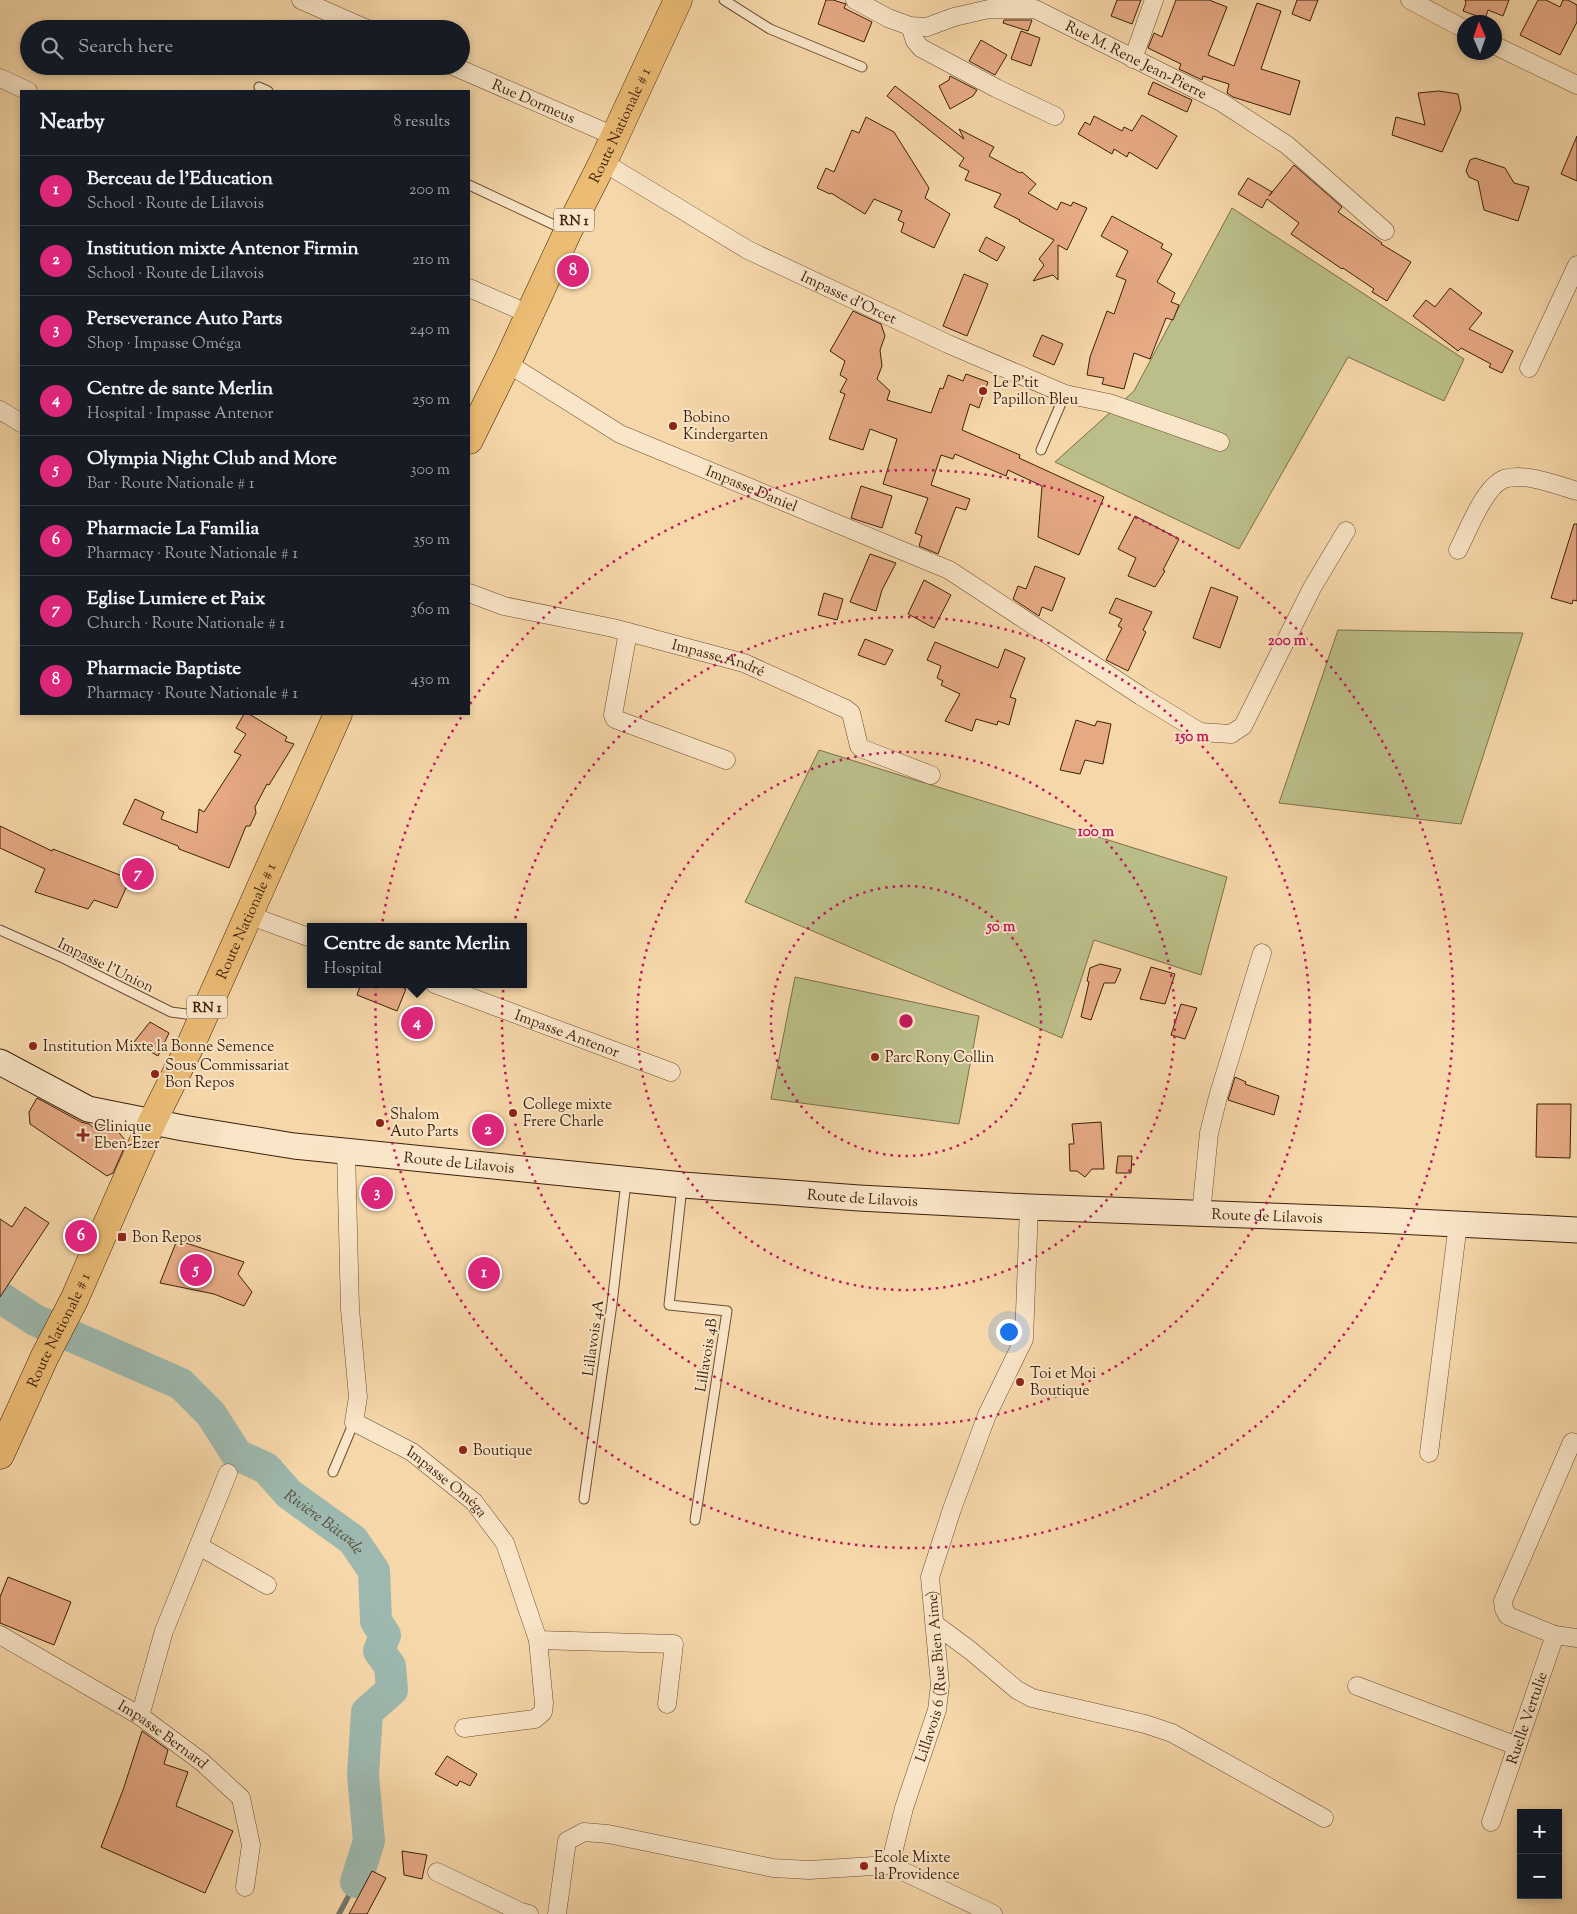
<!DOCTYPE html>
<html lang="en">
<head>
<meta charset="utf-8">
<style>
  :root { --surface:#171b24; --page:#20242c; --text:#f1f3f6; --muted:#9ea1a6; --line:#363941; --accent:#db2777 }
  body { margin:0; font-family:"Sorts Mill Goudy",serif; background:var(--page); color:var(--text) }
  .controls { position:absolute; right:15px; bottom:15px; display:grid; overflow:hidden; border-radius:0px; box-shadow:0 2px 8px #0003 }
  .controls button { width:45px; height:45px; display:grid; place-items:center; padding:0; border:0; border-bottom:1px solid var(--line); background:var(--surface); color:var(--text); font:25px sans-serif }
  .compass { position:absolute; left:1457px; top:15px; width:45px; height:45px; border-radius:50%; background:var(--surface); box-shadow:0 2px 8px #0003; rotate:358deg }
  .you { position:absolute; left:1008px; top:1331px; width:18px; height:18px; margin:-12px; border:4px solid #fff; border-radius:50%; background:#1a73e8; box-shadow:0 0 0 8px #1a73e833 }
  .badge { display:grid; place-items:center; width:32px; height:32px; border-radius:50%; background:var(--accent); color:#fff; font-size:16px; font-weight:700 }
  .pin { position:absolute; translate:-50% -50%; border:2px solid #fff; box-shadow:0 1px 5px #0006 }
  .popup { position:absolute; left:307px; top:923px; width:220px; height:65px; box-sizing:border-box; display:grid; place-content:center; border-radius:0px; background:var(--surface); filter:drop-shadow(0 1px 4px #0005); font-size:16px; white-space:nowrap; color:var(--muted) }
  .popup b { font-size:19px; color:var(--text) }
  .popup::after { content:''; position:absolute; left:50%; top:100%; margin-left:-10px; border:10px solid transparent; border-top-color:var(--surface) }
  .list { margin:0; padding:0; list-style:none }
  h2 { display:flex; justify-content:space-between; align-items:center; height:65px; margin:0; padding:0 20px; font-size:21px }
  h2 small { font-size:16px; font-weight:400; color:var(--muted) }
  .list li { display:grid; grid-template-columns:32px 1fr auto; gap:15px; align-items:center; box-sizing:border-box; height:70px; padding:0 20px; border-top:1px solid var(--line) }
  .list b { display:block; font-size:19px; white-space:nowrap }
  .list p { margin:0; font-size:16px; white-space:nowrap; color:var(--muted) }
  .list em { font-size:16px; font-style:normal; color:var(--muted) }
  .icon { flex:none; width:28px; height:28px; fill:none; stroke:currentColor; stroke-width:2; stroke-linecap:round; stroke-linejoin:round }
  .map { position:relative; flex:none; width:1577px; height:1914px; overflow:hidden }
  .search { position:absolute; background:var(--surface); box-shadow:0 2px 8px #0003; left:20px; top:20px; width:450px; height:55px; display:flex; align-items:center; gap:12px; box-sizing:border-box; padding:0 18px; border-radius:28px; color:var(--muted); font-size:19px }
  .panel { position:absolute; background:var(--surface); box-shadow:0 2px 8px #0003; left:20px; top:90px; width:450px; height:625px; border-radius:0px }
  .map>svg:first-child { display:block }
  .green { fill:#bbbe89; stroke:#7c6e4a }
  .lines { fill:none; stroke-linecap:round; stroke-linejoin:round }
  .stream { stroke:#777b6c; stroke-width:5.5 }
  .river { stroke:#9db8ae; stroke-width:32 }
  .building { fill:#e5a984; stroke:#3d1f0a }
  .lane-casing { stroke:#6b4d32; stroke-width:11 }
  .street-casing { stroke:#6b4d32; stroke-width:19 }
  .secondary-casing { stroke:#3d1f0a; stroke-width:27 }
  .primary-casing { stroke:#3d1f0a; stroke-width:29 }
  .lane { stroke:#f9e5c7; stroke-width:9 }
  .street { stroke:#f9e5c7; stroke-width:18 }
  .secondary { stroke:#f9e5c7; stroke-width:25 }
  .primary { stroke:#ebbc74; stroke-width:28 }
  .ring { fill:none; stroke:#c2185b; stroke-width:2.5; stroke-dasharray:2.5 5 }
  .poi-dot { fill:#8f2418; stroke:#f9e5c7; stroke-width:2 }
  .labels { text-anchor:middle; stroke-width:4; stroke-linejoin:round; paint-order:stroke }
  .shield { fill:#f9e5c7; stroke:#755a43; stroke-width:1 }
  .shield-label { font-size:14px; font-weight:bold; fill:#3d1f0a }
  .street-label { font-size:15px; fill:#3d1f0a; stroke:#f9e5c7 }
  .poi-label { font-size:15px; fill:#3d1f0a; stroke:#f9e5c7; text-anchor:start }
  .water-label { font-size:16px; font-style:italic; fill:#5a4d3b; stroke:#f9e5c7 }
  .centre { fill:#c2185b; stroke:#f9e5c7; stroke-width:2.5 }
  .ring-label { font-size:15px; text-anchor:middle; font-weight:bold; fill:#c2185b; stroke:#f9e5c7; stroke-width:4; stroke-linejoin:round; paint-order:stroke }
</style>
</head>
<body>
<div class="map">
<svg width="1577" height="1914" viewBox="0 0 1577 1914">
  <rect width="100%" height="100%" fill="#f6d7a9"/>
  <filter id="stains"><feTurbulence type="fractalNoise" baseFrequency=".004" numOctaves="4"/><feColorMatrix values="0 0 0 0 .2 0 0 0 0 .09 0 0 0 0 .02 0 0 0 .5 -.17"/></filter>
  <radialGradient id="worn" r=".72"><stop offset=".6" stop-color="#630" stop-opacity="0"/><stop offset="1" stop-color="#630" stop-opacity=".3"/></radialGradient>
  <!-- green -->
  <path class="green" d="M1232,208L1464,359L1444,401L1348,357L1239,549L1055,462L1134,391Z
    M1338,630L1523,633L1461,824L1279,803Z
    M819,750L1227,877L1201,975L1094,940L1062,1038L745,902Z
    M795,977L979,1016L959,1124L771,1099Z"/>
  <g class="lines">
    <!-- stream -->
    <path class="stream" d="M339,1914L356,1882"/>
    <!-- river -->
    <path class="river" id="s1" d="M0,1297L35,1320L181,1384L211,1414L237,1455L266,1468L289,1494L353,1540L374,1571L376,1621L385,1635L379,1651L390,1666L392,1690L367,1712L363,1775L369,1841L356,1882"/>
  </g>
  <!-- building -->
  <path class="building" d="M826,0H833L846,4L844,8L872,22L864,42L818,24Z
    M1117,0H1141L1132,24L1111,16Z
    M1176,0H1209L1227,7L1208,55L1234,66L1257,3L1281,11L1261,69L1300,81L1290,115L1233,97L1227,93L1229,84L1203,76L1202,80L1179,69L1181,64L1148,48L1154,33L1162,37Z
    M1297,0H1318L1310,21L1292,14Z
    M1465,0H1509L1503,16L1488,10L1485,19L1463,11L1466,3Z
    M1538,0H1546L1560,7L1563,0H1568L1577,5V22L1560,55L1520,35Z
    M1004,20H1032L1028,31L1003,23Z
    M1021,31L1040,38L1031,66L1011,59Z
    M981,40L1007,55L995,75L969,61Z
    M950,76L977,90L973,96L950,109L939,86L949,80Z
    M1153,82L1192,100L1187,112L1148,94Z
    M895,86L964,139L959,129L994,147L989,156L1020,173L1022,172L1036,184L1028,193L1057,210L1061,202L1071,206L1073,202L1087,208L1067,250L1058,245V280L1053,275L1033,281L1044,265L1039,259L1054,240L1019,221L1020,220L994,207L1001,194L965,180L969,171L959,166L964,158L887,96Z
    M1439,91L1458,94L1461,109L1442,152L1392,135L1396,117L1425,125L1418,93Z
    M1142,115L1177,136L1157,169L1129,152L1127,157L1114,149L1112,154L1078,134L1085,122L1090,125L1094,116L1122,131L1124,127L1132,131Z
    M866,117L894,132L929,188L925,198L950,214L934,248L901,232L904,223L898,220L902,211L874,199L865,214L831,193L830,194L817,188L826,168L834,172L852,130L859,133Z
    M1577,136V181L1561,174Z
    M1475,158L1505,168L1514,183L1529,187L1518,221L1484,210L1478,181L1469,177L1466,171L1470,160Z
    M1294,165L1342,207L1338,212L1382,243L1381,244L1411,262L1387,301L1372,292L1374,289L1343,268L1342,269L1291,234L1299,223L1267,199L1262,208L1238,194L1248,178L1272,192L1269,196Z
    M1112,216L1163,244L1161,248L1172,254L1157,282L1175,293L1171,302L1179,305L1173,320L1166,318L1150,359L1134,353L1124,389L1102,384L1104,378L1087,375L1090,357L1107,311L1114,314L1126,280L1116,276L1128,251L1101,236Z
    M986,237L1005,247L997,261L979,251Z
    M964,274L988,284L967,336L943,326Z
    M1450,288L1482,313L1469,329L1513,351L1502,373L1489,367L1491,364L1461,348L1458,351L1413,316L1426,300L1435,307Z
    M853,311L881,324L885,336L880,350L882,366L877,379L890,391L887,400L931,413L940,388L943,389L948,375L963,381L966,374L988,382L979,408L970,404L962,430L1020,455L1019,458L1104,497L1079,555L1038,537L1042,486L1008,470L1006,476L955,454L953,459L941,455L931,485L970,499L966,510L956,507L938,554L919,546L922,536L915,533L928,498L883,484L897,439L870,429L863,450L829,439L845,394L840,392L847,379L840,375L845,361L830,351Z
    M1042,335L1063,344L1054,365L1033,356Z
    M861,486L892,496L882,528L851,518Z
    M1135,516L1179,539L1163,570L1165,571L1155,587L1128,576L1136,558L1118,549Z
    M1574,524H1577V601L1573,600L1572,604L1551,598Z
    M870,554L896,563L882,590L876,611L850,602Z
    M1035,566L1065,578L1052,611L1042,607L1039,616L1013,599L1018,586L1026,589Z
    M924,580L951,595L934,628L908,614Z
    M1211,587L1238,597L1220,648L1193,638Z
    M824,593L843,599L837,620L818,615Z
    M1116,598L1152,612L1143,630L1146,632L1128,671L1106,660L1122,628L1118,626L1122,619L1109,613Z
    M865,639L893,650L885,665L858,655Z
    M935,642L998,668L1005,649L1025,658L1010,697L1016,699L1009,725L998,721L997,725L976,719L972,731L945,721L960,694L941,685L943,681L937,678L941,666L927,660Z
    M244,714H249L287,737L285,741L294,744L269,785L267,784L255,807L256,813L250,826H246L229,868L179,849L178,846L123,824L135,799L164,812L161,819L197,833L199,809L204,812L241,755L234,752L246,734L236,728Z
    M1076,720L1095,726L1097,721L1111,724L1103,764L1085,760L1080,774L1060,770Z
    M0,826L52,851L53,849L130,879L117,908L94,900L88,909L35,892L45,869L0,848Z
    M1100,964L1121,969L1115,983H1104L1091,1020L1081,1017L1089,982L1087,981L1090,968Z
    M1151,967L1175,974L1165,1004L1140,999Z
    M361,984H394L406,989L397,1011L357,995Z
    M1181,1004L1197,1008L1185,1039L1171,1035Z
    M150,1022L169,1033L158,1056L134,1042Z
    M1235,1077L1246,1082L1245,1084L1279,1096L1274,1115L1228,1100Z
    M37,1098L81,1122L89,1124L95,1129L106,1127L116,1129L125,1140V1146L113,1173L107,1176L30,1124L29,1112Z
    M1537,1104H1571L1570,1158L1536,1157Z
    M1101,1122L1104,1169H1092L1085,1177L1077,1171H1070L1069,1144H1074L1072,1124Z
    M1118,1156H1132L1131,1173H1116Z
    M25,1207L49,1223L0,1297V1219L12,1227Z
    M177,1240L244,1262L238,1274L252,1292L244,1306L214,1294L160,1283Z
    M8,1577L71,1602L54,1645L0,1623V1597Z
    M142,1731L168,1750L164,1764L188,1772L176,1806L233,1831L205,1893L101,1847L123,1790Z
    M447,1756L477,1774L470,1786L460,1781L457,1786L435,1774Z
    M402,1851L427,1855L422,1879L404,1875Z
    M372,1871L386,1878L367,1914H349Z"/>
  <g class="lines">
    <defs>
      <path id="lane" d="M724,0L770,29L862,67
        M259,87L268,91
        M469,185L565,230
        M1041,450L1065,394
        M0,930L65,959L171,1012L201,1016
        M682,1187L669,1305L727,1311L695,1520
        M333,1472L354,1422
        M584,1499L612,1304L626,1182"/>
      <g id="street">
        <path d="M301,0L367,29"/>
        <path id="s2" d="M855,0L888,18L910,26L927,27L954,17L989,9H1035L1221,102L1287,145L1385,231"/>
        <path d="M1410,0L1464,29"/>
        <path d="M910,26L915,41L921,48L996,88L1055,116"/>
        <path d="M1494,45L1577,85"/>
        <path d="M1133,59L1154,0"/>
        <path id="s3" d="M453,66L614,136"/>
        <path d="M0,78L28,91"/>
        <path id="s4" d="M603,162L748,250L948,344L1065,394L1109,403L1220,442"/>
        <path d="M469,288L529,314"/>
        <path id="s5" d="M507,363L620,434L949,570L1141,696L1200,732L1231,734L1243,726L1312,588L1346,531"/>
        <path d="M1529,368L1577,265"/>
        <path d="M0,410L21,423"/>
        <path d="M1458,550C1468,531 1484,487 1504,479C1524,472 1557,485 1577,491"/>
        <path id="s6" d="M469,593L504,606L613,628L744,663L846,709L851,713L859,746L863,749L931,775"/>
        <path d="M628,632L613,715L615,719L726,760"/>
        <path d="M248,915L311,938"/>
        <path id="s7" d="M435,984L671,1072"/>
        <path id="s8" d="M346,1150L350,1309L358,1397L354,1422L412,1452L474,1502L505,1543L538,1640L674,1644L667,1704"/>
        <path d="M1201,1214L1209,1133L1218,1097L1262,953"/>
        <path d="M1429,1453L1458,1224"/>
        <path d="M199,1546L267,1585"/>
        <path d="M936,1625L971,1651L1017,1690L1032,1698L1145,1724L1172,1733L1324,1818"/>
        <path id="s9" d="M0,1635L140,1716L202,1762L241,1798L251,1845L245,1887"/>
        <path d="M1555,1635L1508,1616L1504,1609L1503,1601L1572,1442"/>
        <path d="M1357,1686L1517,1746"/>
        <path d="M140,1716L164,1631L228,1473"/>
        <path d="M464,1728L535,1719L543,1712L544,1703L538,1640"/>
        <path id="s10" d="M1491,1822L1555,1635L1577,1638"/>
        <path d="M437,1872L521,1912L529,1914"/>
        <path d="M557,1914L567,1841L584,1832L608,1834L773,1868L809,1870L890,1865"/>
        <path id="s11" d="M993,1914L890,1865L904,1808L937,1710L940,1685L930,1577L952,1509L987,1415L1024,1339L1029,1207"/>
      </g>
      <g id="secondary">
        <path id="s12" d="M0,1062L88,1109L183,1128L294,1146L683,1185L859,1198L1029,1207L1377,1220L1577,1230"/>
      </g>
      <g id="primary">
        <path id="s13" d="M469,440L507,363L568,231L603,162L678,0"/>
        <path id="s14" d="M0,1455L45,1356L74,1300L152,1122L192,1042L338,714"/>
      </g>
    </defs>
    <!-- lane casing -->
    <use href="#lane" class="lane-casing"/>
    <!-- street casing -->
    <use href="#street" class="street-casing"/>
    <!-- secondary casing -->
    <use href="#secondary" class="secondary-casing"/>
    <!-- primary casing -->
    <use href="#primary" class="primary-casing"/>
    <!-- lane -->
    <use href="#lane" class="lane"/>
    <!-- street -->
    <use href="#street" class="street"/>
    <!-- secondary -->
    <use href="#secondary" class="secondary"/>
    <!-- primary -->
    <use href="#primary" class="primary"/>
  </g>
  <!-- distance rings -->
  <g class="ring">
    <circle cx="906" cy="1021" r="135"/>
    <circle cx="906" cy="1021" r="269"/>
    <circle cx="906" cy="1021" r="404"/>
    <path d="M470 704A539 539 0 1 1 462 716"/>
  </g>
  <!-- markers -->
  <g class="poi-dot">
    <circle cx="983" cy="391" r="5"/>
    <circle cx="673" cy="426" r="5"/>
    <circle cx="33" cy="1046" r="5"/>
    <circle cx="875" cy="1057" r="5"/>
    <circle cx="155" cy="1074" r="5"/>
    <circle cx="513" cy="1113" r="5"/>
    <circle cx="380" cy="1123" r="5"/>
    <path d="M80.5 1127.5h5v5h5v5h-5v5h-5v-5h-5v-5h5z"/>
    <rect x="117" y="1232" width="10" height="10" rx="2.5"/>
    <circle cx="1020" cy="1382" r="5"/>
    <circle cx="463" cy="1450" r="5"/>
    <circle cx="864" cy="1866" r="5"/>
  </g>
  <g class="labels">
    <!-- shield labels -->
    <g class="shield">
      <rect x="554" y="208.5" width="40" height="23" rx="4"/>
      <rect x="187" y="995.5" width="40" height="23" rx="4"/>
    </g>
    <g class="shield-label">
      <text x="574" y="225">RN 1</text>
      <text x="207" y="1012">RN 1</text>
    </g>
    <!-- street labels -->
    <g class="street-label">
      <text dy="5" stroke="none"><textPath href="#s2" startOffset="302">Rue M. Rene Jean-Pierre</textPath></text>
      <text dy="5" stroke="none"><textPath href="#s3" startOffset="88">Rue Dormeus</textPath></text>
      <text dy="5" stroke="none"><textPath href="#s13" startOffset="349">Route Nationale # 1</textPath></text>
      <text dy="5" stroke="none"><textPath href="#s4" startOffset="281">Impasse d'Orcet</textPath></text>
      <text dy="5" stroke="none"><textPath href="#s5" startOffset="276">Impasse Daniel</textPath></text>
      <text dy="5" stroke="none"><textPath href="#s6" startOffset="258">Impasse André</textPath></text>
      <text dy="5" stroke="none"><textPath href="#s14" startOffset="588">Route Nationale # 1</textPath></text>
      <text transform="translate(106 965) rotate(26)" y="5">Impasse l'Union</text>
      <text dy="5" stroke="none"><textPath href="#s7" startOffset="141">Impasse Antenor</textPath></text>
      <text dy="5" stroke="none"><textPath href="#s12" startOffset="475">Route de Lilavois</textPath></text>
      <text dy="5" stroke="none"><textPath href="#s12" startOffset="880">Route de Lilavois</textPath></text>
      <text dy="5" stroke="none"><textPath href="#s12" startOffset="1285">Route de Lilavois</textPath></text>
      <text dy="5" stroke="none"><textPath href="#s14" startOffset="138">Route Nationale # 1</textPath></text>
      <text transform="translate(593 1338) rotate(-82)" y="5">Lillavois 4A</text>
      <text transform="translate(706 1355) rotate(-81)" y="5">Lillavois 4B</text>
      <text dy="5" stroke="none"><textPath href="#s8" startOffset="384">Impasse Oméga</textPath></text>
      <text dy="5" stroke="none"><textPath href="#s11" startOffset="309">Lillavois 6 (Rue Bien Aime)</textPath></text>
      <text dy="5" stroke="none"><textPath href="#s10" startOffset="110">Ruelle Vertulie</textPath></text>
      <text dy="5" stroke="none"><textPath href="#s9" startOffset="191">Impasse Bernard</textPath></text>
    </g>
    <!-- poi labels -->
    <g class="poi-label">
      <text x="993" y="387">Le P'tit<tspan x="993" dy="17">Papillon Bleu</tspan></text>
      <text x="683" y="422">Bobino<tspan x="683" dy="17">Kindergarten</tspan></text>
      <text x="43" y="1051">Institution Mixte la Bonne Semence</text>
      <text x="885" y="1062">Parc Rony Collin</text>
      <text x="165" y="1070">Sous Commissariat<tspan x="165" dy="17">Bon Repos</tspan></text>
      <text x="523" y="1109">College mixte<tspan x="523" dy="17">Frere Charle</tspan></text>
      <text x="390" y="1119">Shalom<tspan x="390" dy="17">Auto Parts</tspan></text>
      <text x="94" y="1131">Clinique<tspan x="94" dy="17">Eben-Ezer</tspan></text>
      <text x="132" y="1242">Bon Repos</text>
      <text x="1030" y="1378">Toi et Moi<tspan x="1030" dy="17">Boutique</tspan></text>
      <text x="473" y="1455">Boutique</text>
      <text x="874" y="1862">Ecole Mixte<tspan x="874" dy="17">la Providence</tspan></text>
    </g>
    <!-- water labels -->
    <g class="water-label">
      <text dy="6" stroke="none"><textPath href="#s1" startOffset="404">Rivière Bâtarde</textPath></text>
    </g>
  </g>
  <circle cx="906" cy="1021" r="8" class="centre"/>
  <g class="ring-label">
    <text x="1287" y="645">200 m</text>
    <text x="1192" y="741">150 m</text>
    <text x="1096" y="836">100 m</text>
    <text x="1001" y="931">50 m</text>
  </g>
  <rect width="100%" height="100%" filter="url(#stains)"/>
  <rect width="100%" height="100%" fill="url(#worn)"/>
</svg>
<div class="controls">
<button>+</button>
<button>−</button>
</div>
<svg class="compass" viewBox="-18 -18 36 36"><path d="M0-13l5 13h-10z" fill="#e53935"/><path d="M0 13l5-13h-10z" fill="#9ea1a6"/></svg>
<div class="you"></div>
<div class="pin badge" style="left:484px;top:1273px">1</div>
<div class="pin badge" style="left:488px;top:1130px">2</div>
<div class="pin badge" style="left:377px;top:1193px">3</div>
<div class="pin badge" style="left:417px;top:1023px">4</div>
<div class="popup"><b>Centre de sante Merlin</b>Hospital</div>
<div class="pin badge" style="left:196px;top:1270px">5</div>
<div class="pin badge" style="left:81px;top:1236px">6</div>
<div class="pin badge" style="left:138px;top:874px">7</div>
<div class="pin badge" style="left:573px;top:271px">8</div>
<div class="search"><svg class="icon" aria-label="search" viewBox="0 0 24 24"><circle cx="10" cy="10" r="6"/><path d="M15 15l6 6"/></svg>Search here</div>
<section class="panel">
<h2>Nearby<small>8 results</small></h2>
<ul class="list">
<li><span class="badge">1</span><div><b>Berceau de l'Education</b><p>School · Route de Lilavois</p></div><em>200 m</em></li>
<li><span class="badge">2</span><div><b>Institution mixte Antenor Firmin</b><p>School · Route de Lilavois</p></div><em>210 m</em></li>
<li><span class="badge">3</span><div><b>Perseverance Auto Parts</b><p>Shop · Impasse Oméga</p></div><em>240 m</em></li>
<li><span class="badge">4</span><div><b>Centre de sante Merlin</b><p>Hospital · Impasse Antenor</p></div><em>250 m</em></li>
<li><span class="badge">5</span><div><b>Olympia Night Club and More</b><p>Bar · Route Nationale # 1</p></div><em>300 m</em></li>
<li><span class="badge">6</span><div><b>Pharmacie La Familia</b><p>Pharmacy · Route Nationale # 1</p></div><em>350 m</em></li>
<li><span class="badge">7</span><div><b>Eglise Lumiere et Paix</b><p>Church · Route Nationale # 1</p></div><em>360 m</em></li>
<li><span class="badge">8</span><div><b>Pharmacie Baptiste</b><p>Pharmacy · Route Nationale # 1</p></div><em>430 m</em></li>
</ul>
</section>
</div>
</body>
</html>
